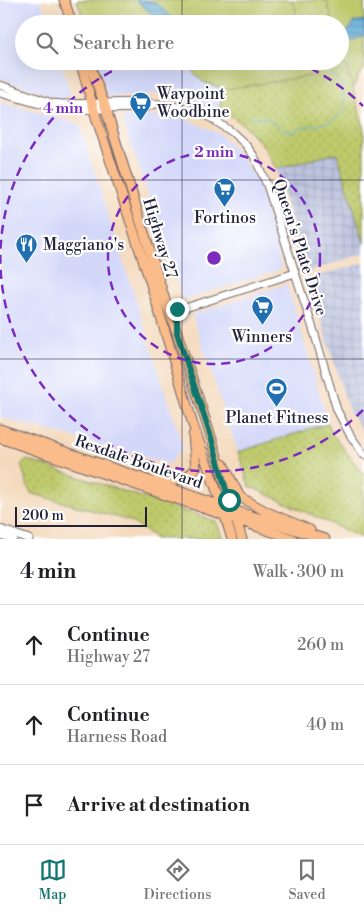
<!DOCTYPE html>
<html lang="en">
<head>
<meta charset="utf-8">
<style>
  :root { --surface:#fff; --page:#f2f2f2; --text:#202124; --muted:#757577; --line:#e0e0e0; --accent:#0f766e }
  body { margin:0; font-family:"Libre Bodoni",serif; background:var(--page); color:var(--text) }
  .scale { position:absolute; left:15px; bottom:12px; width:132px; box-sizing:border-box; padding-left:5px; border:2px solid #22223b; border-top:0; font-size:14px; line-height:18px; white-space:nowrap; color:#22223b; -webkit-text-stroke:4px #fff; paint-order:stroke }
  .stop { position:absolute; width:15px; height:15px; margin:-11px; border:4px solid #0f766e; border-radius:50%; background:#fff }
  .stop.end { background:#0f766e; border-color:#fff; box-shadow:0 1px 5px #0008 }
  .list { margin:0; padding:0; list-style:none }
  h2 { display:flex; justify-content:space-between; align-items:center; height:65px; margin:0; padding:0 20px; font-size:21px }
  h2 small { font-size:16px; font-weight:400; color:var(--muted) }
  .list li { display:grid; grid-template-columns:32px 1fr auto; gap:15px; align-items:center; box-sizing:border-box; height:80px; padding:0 20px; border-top:1px solid var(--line) }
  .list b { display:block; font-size:19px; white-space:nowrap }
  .list p { margin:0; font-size:16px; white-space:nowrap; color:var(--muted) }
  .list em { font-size:16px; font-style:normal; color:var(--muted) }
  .icon { flex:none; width:28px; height:28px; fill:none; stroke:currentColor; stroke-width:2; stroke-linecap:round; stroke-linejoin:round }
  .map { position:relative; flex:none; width:364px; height:539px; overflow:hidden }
  .search { position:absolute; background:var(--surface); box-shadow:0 5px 20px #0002; left:15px; right:15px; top:15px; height:55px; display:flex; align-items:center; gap:12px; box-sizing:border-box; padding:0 18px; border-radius:28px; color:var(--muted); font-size:19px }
  .sheet { height:305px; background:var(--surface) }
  nav { display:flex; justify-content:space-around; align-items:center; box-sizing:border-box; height:70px; border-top:1px solid var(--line); background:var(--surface); font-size:14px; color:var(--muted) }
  nav a { display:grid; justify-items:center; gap:2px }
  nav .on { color:var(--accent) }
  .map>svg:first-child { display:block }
  .built { fill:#d3d8f9 }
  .industrial { fill:url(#industrial-grid) }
  .grass { fill:url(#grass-dots); stroke:#707653 }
  .green { fill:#bdc96b; stroke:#707653 }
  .water { fill:url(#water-rules); stroke:#40688a }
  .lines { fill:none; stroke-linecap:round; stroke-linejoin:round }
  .stream { stroke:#5fadd9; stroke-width:1 }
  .minor-casing { stroke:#6c6268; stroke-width:9 }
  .major-casing { stroke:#6c6268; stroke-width:11 }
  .minor { stroke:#fff; stroke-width:7 }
  .major { stroke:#f9bc8a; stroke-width:9 }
  .route { stroke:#0f766e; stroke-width:6 }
  .grid { fill:none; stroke:#22223b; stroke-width:1; stroke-opacity:0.55 }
  .ring { fill:none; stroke:#7b2cbf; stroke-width:2.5; stroke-dasharray:9 6 }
  .labels { text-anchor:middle; stroke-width:4.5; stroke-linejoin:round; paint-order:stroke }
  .poi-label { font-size:16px; fill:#22223b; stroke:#fff }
  .street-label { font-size:16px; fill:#22223b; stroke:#fff }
  .centre { fill:#7b2cbf; stroke:#fff; stroke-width:2.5 }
  .ring-label { font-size:15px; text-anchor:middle; font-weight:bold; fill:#7b2cbf; stroke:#fff; stroke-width:4.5; stroke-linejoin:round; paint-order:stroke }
</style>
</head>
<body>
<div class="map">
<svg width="364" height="539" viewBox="0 0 364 539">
  <defs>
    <pattern id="industrial-grid" width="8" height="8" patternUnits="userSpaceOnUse" patternTransform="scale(1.25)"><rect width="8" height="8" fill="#bcc3de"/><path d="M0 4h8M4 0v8" fill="none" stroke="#a1a7bf"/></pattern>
    <pattern id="grass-dots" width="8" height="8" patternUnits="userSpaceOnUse" patternTransform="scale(1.25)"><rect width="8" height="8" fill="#bdc96b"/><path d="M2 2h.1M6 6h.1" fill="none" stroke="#a2ac5e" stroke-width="1.8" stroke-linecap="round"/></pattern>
    <pattern id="water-rules" width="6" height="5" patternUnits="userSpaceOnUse" patternTransform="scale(1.25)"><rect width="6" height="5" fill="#5fadd9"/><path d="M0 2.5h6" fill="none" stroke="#4e8cb1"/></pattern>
  </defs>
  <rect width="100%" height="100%" fill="#fff"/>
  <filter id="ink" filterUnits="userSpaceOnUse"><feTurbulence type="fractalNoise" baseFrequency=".02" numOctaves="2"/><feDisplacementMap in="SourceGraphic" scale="10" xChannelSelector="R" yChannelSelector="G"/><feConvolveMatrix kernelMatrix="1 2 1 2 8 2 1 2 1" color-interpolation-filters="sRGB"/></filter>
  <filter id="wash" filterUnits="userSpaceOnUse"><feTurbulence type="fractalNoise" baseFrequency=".0096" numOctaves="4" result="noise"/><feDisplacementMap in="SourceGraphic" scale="20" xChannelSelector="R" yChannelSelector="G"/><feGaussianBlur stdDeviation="1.12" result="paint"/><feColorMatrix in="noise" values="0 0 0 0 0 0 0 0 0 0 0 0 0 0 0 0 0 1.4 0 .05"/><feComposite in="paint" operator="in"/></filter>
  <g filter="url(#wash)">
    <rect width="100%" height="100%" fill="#f4dabd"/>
    <!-- built -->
    <path class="built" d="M0,0H41L48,24H24V61H60L71,95L61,99L0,78Z
      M97,61H182L203,82L226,89L219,107L213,108L177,96L153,94L108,97Z
      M0,102L79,124L183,447L169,464L0,417Z
      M171,116L186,119L220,134L238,153L257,181L282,269L183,300L122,117Z
      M287,284L328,423L238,452L192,315Z"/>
    <!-- industrial -->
    <path class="industrial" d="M337,152L364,243V253L307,272L276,169Z
      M364,263V432L350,413L308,279Z"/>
    <!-- grass -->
    <path class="grass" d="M77,0H364V70L360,73L353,88L364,129V243L337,153L276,169L262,144L242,124L219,107L226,89L203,82L182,61H340V24H85Z
      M328,423L333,435L364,474V539L249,486L238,452Z
      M27,460L216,521L223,539H155L153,536L130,521L30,493L21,465Z"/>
    <!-- green -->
    <path class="green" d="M77,0H292L300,24H85Z
      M326,0H364V70L360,73L353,88L340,45V24H334Z
      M182,61H312L316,75L226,89L203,82Z"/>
    <!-- water -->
    <path class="water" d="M136,0C164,0 161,12 181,24H163Z
      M364,20V36L340,45V33L349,30L354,22Z"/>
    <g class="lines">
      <!-- stream -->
      <path class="stream" d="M249,118C276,113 276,132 295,132L298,128C319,123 327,128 343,111C349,77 332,83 321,61"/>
    </g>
  </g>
  <g filter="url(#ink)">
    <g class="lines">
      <defs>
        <path id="minor" d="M0,85L52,103L63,104L144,102L186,108L208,116L232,132L245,144L254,156L267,185L315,335L337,410L350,435L364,455
          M0,93L61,110L145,108L154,104
          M166,302L172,308L182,309L295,273
          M0,529L29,539
          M0,535L13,539"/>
        <path id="major" d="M64,0L72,24
          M82,61V68L96,117L150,281L193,425L219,497L232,539
          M86,61L91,68L104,103L165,300L177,333L212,440L242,539
          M0,429L239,512L325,539
          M0,438L293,539
          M223,464L240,497L267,512L310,530
          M157,480C173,481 185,482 196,468L193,435"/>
      </defs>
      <!-- minor casing -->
      <use href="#minor" class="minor-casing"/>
      <!-- major casing -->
      <use href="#major" class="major-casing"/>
      <!-- minor -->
      <use href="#minor" class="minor"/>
      <!-- major -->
      <use href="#major" class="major"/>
    </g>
  </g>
  <g class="lines" filter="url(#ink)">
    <!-- route -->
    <path class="route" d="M177,309L182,310L177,317V333L212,440L229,500"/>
  </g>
  <!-- grid -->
  <path class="grid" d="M182,0V24M182,61V539M0,180H364M0,359H364"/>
  <!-- distance rings -->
  <g class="ring">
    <circle cx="214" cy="258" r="106"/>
    <path d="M363 410A213 213 0 1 1 131 62M297 62A213 213 0 0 1 363 106"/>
  </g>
  <!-- icons -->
  <defs>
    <symbol id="supermarket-pin" viewBox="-11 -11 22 30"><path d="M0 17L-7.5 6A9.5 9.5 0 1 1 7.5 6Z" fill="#1f6fb2" stroke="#fff"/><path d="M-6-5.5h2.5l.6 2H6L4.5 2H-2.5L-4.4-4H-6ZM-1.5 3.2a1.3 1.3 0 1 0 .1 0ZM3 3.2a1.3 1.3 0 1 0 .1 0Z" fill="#fff"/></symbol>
    <symbol id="restaurant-pin" viewBox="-11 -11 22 30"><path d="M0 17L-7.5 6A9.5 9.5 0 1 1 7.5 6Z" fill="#1f6fb2" stroke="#fff"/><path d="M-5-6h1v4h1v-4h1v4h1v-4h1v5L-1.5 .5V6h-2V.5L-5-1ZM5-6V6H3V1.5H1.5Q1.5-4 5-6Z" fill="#fff"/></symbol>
    <symbol id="stadium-pin" viewBox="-11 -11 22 30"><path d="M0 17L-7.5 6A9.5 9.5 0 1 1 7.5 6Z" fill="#1f6fb2" stroke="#fff"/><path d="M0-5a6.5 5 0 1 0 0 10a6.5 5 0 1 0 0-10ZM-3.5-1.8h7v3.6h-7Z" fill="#fff"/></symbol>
  </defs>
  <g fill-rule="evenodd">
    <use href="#supermarket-pin" x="128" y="90" width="25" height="34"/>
    <use href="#supermarket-pin" x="212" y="176" width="25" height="34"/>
    <use href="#restaurant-pin" x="14" y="232" width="25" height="34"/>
    <use href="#supermarket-pin" x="250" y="294" width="25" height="34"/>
    <use href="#stadium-pin" x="264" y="376" width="25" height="34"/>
  </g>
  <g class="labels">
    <!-- poi labels -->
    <g class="poi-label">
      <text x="157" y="99" text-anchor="start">Waypoint<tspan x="157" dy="18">Woodbine</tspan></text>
      <text x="225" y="223">Fortinos</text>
      <text x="43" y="250" text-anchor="start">Maggiano's</text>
      <text x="262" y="342">Winners</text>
      <text x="277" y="423">Planet Fitness</text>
    </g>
    <!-- street labels -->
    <g class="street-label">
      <text transform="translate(161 238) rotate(73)" y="6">Highway 27</text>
      <text transform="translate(301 247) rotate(72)" y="6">Queen's Plate Drive</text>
      <text transform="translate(139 461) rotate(19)" y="6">Rexdale Boulevard</text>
    </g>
  </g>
  <circle cx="214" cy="258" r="8" class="centre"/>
  <g class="ring-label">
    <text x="63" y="113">4 min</text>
    <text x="214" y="157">2 min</text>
  </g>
</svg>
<div class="scale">200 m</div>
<div class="stop" style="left:229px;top:500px"></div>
<div class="stop end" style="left:177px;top:309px"></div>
<div class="search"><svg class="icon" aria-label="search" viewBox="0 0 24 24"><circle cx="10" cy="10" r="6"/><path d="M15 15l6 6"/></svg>Search here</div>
</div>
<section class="sheet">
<h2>4 min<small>Walk · 300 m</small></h2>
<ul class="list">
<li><svg class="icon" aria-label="ahead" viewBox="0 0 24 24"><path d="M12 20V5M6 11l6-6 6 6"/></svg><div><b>Continue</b><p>Highway 27</p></div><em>260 m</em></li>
<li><svg class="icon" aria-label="ahead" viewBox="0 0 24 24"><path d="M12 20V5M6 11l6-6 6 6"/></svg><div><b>Continue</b><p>Harness Road</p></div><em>40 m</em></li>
<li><svg class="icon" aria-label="arrive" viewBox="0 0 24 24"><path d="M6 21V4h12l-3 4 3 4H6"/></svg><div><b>Arrive at destination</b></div></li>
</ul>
</section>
<nav>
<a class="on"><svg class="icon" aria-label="map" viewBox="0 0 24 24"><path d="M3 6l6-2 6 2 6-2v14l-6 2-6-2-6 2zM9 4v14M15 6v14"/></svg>Map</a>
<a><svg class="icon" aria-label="directions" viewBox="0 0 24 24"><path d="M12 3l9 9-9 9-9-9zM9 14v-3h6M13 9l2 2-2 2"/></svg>Directions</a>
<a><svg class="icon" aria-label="saved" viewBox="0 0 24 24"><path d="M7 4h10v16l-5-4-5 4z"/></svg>Saved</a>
</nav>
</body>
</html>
